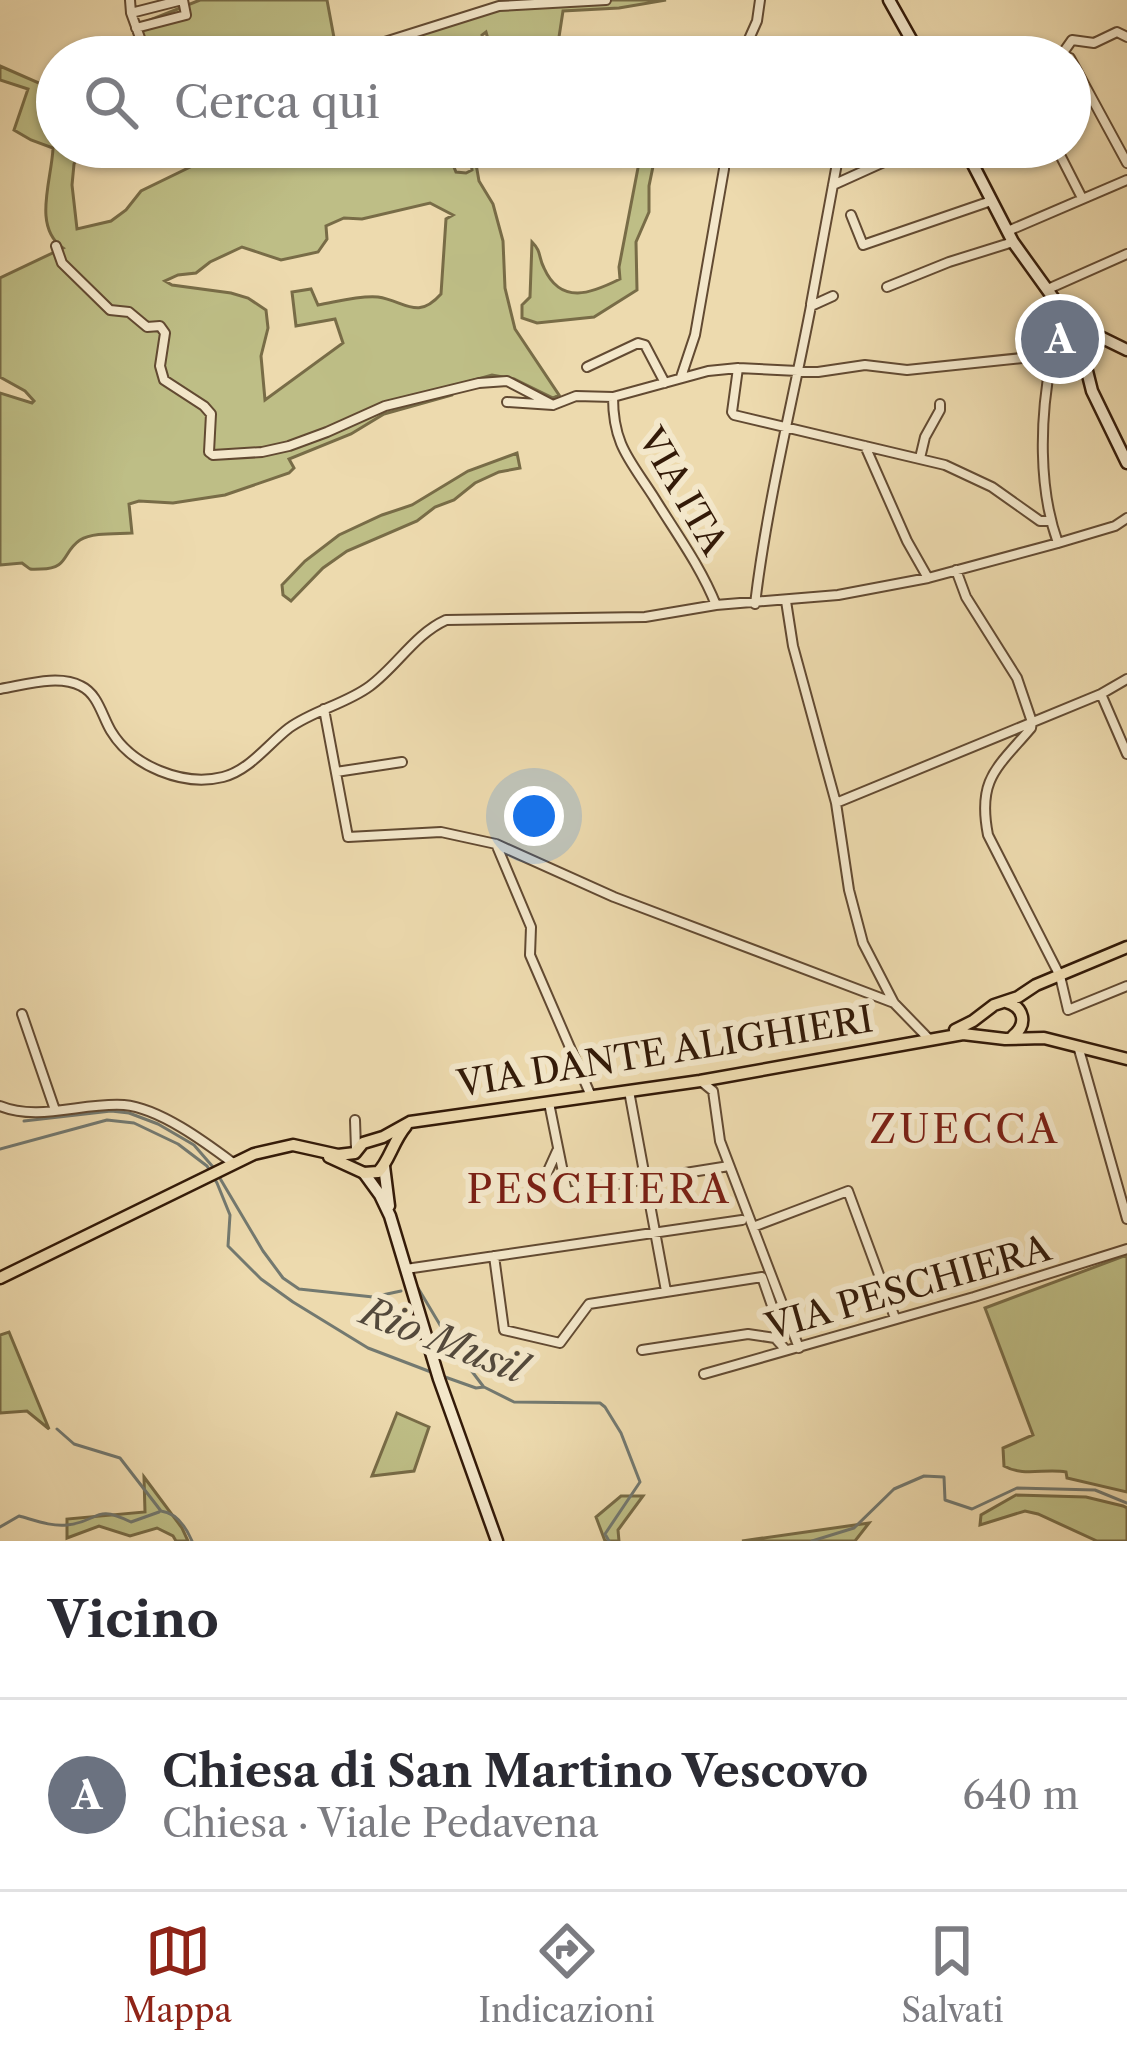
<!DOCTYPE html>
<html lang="it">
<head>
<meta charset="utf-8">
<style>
  :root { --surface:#fff; --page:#f7f7f7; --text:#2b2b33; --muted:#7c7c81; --line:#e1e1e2; --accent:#8f2418 }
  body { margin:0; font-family:"Libre Caslon Text",serif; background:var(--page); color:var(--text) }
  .you { position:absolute; left:534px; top:816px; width:42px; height:42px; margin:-30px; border:9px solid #fff; border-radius:50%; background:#1a73e8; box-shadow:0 0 0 18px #1a73e833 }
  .badge { display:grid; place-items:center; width:78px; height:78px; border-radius:50%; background:var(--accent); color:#fff; font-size:39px; font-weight:700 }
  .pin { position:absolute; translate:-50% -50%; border:6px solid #fff; box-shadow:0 3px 12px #0006 }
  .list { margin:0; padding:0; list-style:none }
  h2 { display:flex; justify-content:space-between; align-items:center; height:156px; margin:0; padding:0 48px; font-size:51px }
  h2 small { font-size:39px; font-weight:400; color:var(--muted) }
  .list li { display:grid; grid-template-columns:78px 1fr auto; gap:36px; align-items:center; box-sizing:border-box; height:192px; padding:0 48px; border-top:3px solid var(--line) }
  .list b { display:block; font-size:45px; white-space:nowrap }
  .list p { margin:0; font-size:39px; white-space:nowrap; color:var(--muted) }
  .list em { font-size:39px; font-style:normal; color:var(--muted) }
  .icon { flex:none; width:66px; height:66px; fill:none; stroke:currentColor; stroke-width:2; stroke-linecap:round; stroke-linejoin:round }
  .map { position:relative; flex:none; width:1127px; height:1541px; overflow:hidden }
  .search { position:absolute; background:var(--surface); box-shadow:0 3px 9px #0004; left:36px; right:36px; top:36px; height:132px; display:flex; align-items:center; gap:30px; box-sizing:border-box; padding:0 42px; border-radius:66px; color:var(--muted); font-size:45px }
  .sheet { height:348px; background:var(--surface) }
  nav { display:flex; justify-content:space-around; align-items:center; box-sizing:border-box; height:168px; border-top:3px solid var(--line); background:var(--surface); font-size:33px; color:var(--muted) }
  nav a { display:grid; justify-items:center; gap:6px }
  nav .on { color:var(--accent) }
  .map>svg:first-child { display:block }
  .green { fill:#bebe86; stroke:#786c47; stroke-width:3; fill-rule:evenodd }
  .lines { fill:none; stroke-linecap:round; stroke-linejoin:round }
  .stream { stroke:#737970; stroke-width:3 }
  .street-casing { stroke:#624a32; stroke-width:12 }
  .secondary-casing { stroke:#331a08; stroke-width:15 }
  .primary-casing { stroke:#331a08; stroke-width:15 }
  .street { stroke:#f3e7ca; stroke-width:8 }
  .secondary { stroke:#f3e7ca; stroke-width:10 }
  .primary { stroke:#eddaae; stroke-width:10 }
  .labels { text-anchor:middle; stroke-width:12; stroke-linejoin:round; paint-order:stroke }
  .street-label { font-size:36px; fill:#331a08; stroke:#f3e7ca }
  .neighbourhood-label { font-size:39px; letter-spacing:3px; fill:#7a1f14; stroke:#f3e7ca }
  .water-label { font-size:39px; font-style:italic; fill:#53493c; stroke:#f3e7ca }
</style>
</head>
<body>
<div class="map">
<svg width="1127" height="1541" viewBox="0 0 1127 1541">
  <rect width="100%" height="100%" fill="#eddaae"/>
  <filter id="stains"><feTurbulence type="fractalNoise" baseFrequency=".00167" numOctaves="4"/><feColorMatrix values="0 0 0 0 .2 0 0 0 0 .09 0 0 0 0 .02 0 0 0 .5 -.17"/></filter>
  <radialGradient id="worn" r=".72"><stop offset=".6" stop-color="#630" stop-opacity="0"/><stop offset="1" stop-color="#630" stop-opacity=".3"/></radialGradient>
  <!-- green -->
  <path class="green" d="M200,0H327L335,43L380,50L403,46L418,36L476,9L575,0H666L619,8L563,11L559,37L561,52L577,47L586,54L585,57H493L486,32L482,35L487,57H147L138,34L145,22Z
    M0,66L39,83L57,98V147H84L74,164L72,185L77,229L111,221L126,210L141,191L219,153L218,147H406L451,160L456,172L466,173L472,170L469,147H473L479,181L493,204L503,241L505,288L515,329L559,395L553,398L514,379L492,375L379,407L330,430L296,441L249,452H210V458L232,457L297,444L331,432L380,410L456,387L452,395L384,414L351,434L289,459L294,468L289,473L225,495L173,503L139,501L129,504L132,533C117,534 93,532 80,540C62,552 69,569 41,569C27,569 33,571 22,563L0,565V393L32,403L34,401L25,391L0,377V278L63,248C32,227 52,179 53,148L31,140L14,130L28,89L0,80ZM430,203L453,215L446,219L441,294C417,321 405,301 378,297C360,295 336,302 318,305L311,289L292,292L296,326L335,319L343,343L265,400L261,356L268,328L266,310L248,298L231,293L172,285L165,281L178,275L196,273L210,262L242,247L281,260L318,252L327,239L326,226L344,218L362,219Z
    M642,147H657L649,186V212L636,242L637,290L594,317L537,323L522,318V305L530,297L532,242C542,252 538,257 544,268C561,306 592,293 620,279L619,267Z
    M517,453L520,468L499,472L475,483L454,500L435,507L417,521L347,551L323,568L291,601L283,595L282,585L305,561L339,535L382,515L412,505L468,471Z
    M1127,1255V1492L1067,1478L1066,1472C1046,1468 1023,1477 1004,1466L1003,1448L1033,1435L985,1308Z
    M9,1332L49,1429L27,1411L0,1413V1335Z
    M397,1413L429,1427L414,1471L372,1476Z
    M144,1477L182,1528L188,1541H176L173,1536L157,1528L130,1536L99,1526L67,1538V1519L145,1512Z
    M1016,1495L1086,1497L1123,1506L1127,1508V1541H1097L1038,1514L1025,1511L980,1525L981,1515Z
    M621,1496H643L618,1530L619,1541H605L596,1517Z
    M869,1523L855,1541H742Z"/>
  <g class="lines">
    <!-- stream -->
    <path class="stream" d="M24,1121L111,1111L129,1113L158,1124L194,1145L213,1167
      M0,1149L107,1120L134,1123L178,1144L207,1166L217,1183L230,1215L228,1246L261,1279L293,1302L368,1348L431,1372
      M218,1175L263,1251L283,1278L299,1289L373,1297L401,1291
      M418,1288L452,1345L483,1386
      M445,1377L476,1388L484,1387L514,1402L600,1403L605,1407L621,1433L640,1482L605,1534L609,1541
      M57,1429L74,1444L120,1458L161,1511C177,1513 186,1527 192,1541
      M0,1527L19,1516C34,1520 52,1527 67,1525C100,1522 93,1503 131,1522L159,1512
      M812,1541L854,1528L894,1489L924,1476L944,1477L945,1500L972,1509L1017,1488L1095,1490L1127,1503"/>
    <defs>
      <path id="street" d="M130,0L131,13L147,57
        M131,13L182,0
        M136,28L186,15L183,0
        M337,57L499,6L606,0
        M741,57L757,21L760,0
        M1060,57L1072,40L1094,43L1117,32L1127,37
        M1070,58L1127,163
        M1056,147L1082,198
        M833,185L917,147
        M851,215L863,245L991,201
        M1008,231L1127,180
        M56,246L62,263L110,310L129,312L147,327L160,326L165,333L160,366L164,380L204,406L211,414L209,452L213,455L262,452L289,446L327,432L385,406L479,383L507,381L553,405
        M887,287L949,262L1013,242
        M1048,289L1127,254
        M811,304L840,147
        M1051,361C1040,418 1038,488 1058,543
        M587,367L638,343L645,345L665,383
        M738,368L732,412L734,415L945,465L992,487L1040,521H1050
        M681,377L695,335L724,169V147
        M507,402L553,405L576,396L613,397
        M865,446L907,541L928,578
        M920,458L925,437L940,410V404
        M956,570L966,597L1017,678L1032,722L1031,728C997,768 977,779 988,835L1060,976L1068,1010L1127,986
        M786,601L793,646L836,803L849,890L863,943L894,1003L929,1039
        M755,604C767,503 792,405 811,306L833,296
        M716,605C701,567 676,533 655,499C631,461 613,446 613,397L708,371L738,368L818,372L865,365L907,370L1041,356L1071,370L1087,373
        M0,689C25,685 58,674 81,686C98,694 102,716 111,731C132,766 183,787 223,777C250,770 268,744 289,728C314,710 346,704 370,686C397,666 415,634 446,620L645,617L716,605L838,595L928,578L1058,543L1115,526L1127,518
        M1101,694L1127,754
        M324,709L348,837L441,832L496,844L614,897L894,1003
        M336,772L402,762
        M836,803L1101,694L1127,679
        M496,844L531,927L530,955L591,1096
        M22,1014L55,1110
        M1078,1046L1127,1219
        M702,1082L713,1091L720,1141L799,1348
        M629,1091L666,1291
        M549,1103L567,1192L729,1166
        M0,1106C39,1122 83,1102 124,1105C159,1108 205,1142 233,1163
        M355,1120L356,1149
        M543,1182L557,1151
        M753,1227L848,1191L895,1318
        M494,1256L504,1330L560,1343L589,1304L762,1277L779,1326L775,1338
        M406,1269L742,1220
        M642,1350L748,1334L775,1338L786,1350
        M704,1374L974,1297L1127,1249"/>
      <path id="secondary" d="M889,0L921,57
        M964,147L1013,242L1077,331L1092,391L1127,463
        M1077,331H1088L1127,350
        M384,1166L389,1206
        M364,1173L380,1195L390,1216L439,1379L497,1541"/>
      <path id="primary" d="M1006,1002C1024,1007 1028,1024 1013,1036
        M955,1030L973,1021L994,1005L1018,997L1036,985L1127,947
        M355,1153L363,1143L383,1137L410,1122L700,1081L963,1034L1005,1039L1044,1038L1127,1059
        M329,1157L364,1173L378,1172C389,1162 393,1141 406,1126
        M0,1278L254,1154L293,1145L338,1155L355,1153"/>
    </defs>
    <!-- street casing -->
    <use href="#street" class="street-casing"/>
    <!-- secondary casing -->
    <use href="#secondary" class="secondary-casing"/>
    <!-- primary casing -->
    <use href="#primary" class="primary-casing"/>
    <!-- street -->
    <use href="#street" class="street"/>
    <!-- secondary -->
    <use href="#secondary" class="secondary"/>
    <!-- primary -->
    <use href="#primary" class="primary"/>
  </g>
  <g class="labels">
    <!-- street labels -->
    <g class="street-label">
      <text transform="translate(683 491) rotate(60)" y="13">VIA ITA</text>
      <text transform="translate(665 1051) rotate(-9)" y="13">VIA DANTE ALIGHIERI</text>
      <text transform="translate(908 1287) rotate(-16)" y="13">VIA PESCHIERA</text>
    </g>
    <!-- neighbourhood labels -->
    <g class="neighbourhood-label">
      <text x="965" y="1143">ZUECCA</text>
      <text x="599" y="1203">PESCHIERA</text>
    </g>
    <!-- water labels -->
    <g class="water-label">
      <text transform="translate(444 1340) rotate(21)" y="14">Rio Musil</text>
    </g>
  </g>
  <rect width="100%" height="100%" filter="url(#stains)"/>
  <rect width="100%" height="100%" fill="url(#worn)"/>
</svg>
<div class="you"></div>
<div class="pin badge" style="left:1060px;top:339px;background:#6b7280">A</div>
<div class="search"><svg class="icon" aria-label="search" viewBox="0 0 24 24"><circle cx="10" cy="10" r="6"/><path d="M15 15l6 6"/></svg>Cerca qui</div>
</div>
<section class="sheet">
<h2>Vicino<small></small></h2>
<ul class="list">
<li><span class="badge" style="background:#6b7280">A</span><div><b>Chiesa di San Martino Vescovo</b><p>Chiesa · Viale Pedavena</p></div><em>640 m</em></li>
</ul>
</section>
<nav>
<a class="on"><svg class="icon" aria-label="map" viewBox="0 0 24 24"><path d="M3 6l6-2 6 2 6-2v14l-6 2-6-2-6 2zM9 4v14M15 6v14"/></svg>Mappa</a>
<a><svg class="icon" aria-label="directions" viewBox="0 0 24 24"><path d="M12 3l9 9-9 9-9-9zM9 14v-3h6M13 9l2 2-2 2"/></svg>Indicazioni</a>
<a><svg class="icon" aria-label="saved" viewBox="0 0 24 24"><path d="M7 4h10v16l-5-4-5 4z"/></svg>Salvati</a>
</nav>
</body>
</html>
